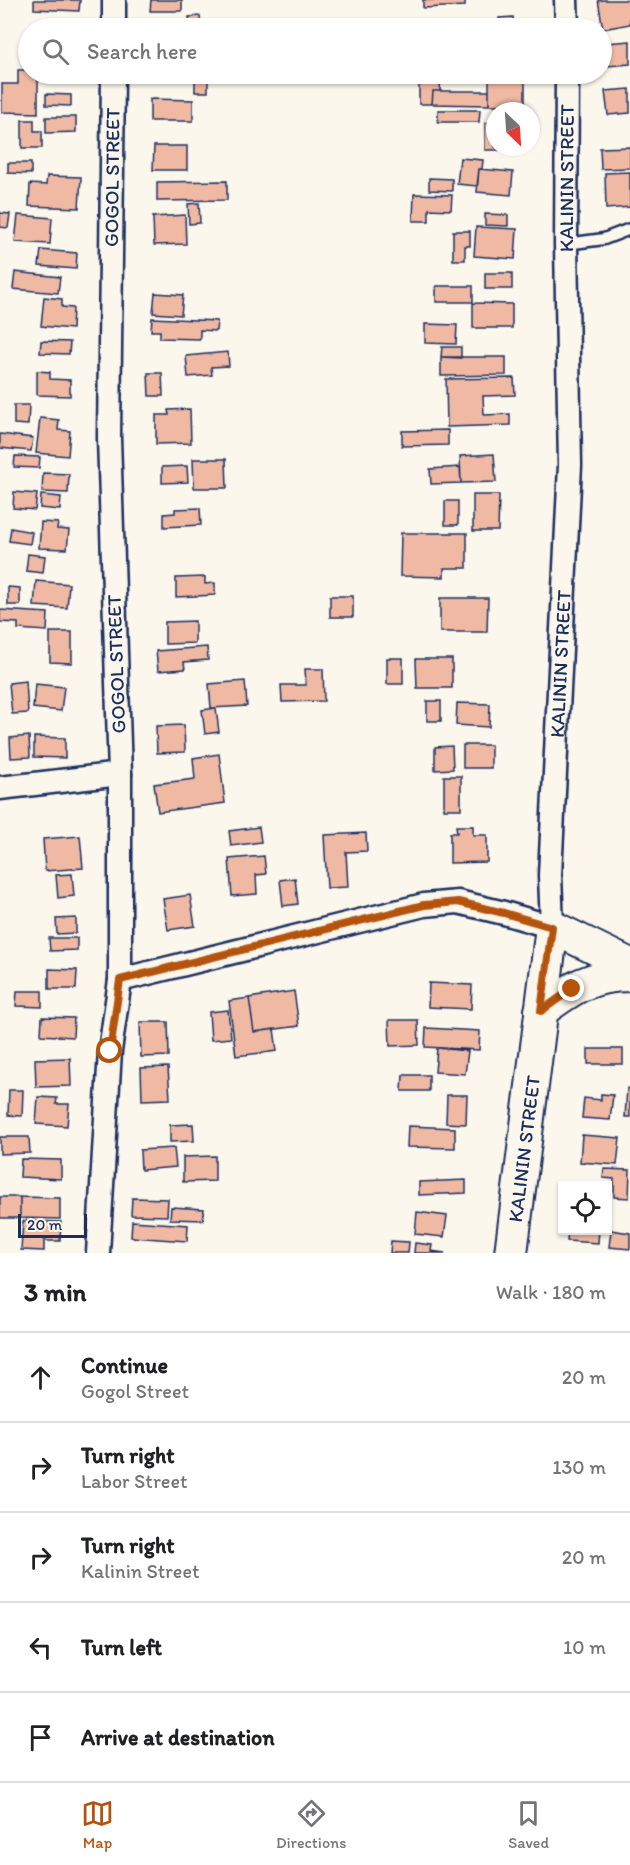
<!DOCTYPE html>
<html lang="en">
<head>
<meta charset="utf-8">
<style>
  :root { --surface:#fff; --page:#f2f2f2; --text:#202124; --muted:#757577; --line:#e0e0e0; --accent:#b45309 }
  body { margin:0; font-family:Itim,sans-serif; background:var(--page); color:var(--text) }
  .controls { position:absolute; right:18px; bottom:18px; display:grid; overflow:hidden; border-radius:0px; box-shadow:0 2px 4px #0004 }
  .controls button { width:54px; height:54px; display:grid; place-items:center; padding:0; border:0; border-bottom:2px solid var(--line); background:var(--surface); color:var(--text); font:30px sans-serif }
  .compass { position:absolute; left:486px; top:102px; width:54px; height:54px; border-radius:50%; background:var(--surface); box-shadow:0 2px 4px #0004; rotate:155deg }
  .scale { position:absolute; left:18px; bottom:15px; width:69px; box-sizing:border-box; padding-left:6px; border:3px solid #1b2f5e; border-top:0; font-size:16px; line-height:21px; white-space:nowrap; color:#1b2f5e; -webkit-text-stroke:4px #fbf7ec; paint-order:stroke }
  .stop { position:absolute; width:18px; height:18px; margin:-14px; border:4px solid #b45309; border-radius:50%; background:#fff }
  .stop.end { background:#b45309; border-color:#fff; box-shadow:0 2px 6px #0008 }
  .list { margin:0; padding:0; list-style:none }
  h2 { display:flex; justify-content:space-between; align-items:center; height:78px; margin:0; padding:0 24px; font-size:26px }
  h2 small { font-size:20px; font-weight:400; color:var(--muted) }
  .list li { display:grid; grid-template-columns:39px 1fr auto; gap:18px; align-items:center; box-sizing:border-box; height:90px; padding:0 24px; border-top:2px solid var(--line) }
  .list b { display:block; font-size:22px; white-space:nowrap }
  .list p { margin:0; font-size:20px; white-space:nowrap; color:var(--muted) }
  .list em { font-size:20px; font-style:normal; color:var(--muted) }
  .icon { flex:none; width:33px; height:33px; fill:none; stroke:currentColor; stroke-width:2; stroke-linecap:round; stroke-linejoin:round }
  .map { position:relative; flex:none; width:630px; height:1253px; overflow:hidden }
  .search { position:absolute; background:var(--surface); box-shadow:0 2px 4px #0004; left:18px; right:18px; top:18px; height:66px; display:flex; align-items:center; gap:15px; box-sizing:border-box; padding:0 21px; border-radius:33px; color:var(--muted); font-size:22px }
  .sheet { height:528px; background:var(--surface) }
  nav { display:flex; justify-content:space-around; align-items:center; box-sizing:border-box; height:84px; border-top:2px solid var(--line); background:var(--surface); font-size:16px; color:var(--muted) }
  nav a { display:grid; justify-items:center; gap:3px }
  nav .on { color:var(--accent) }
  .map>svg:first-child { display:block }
  .building { fill:#f0b9a4; stroke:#1b2f5e; stroke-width:1.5 }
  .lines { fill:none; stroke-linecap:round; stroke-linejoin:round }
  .lane-casing { stroke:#1b2f5e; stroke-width:15 }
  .street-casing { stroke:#1b2f5e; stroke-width:27 }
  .secondary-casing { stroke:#1b2f5e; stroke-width:36 }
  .lane { stroke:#fbf7ec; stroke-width:10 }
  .street { stroke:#fbf7ec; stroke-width:22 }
  .secondary { stroke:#fbf7ec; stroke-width:32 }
  .route { stroke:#b45309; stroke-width:8 }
  .labels { text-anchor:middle; stroke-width:4.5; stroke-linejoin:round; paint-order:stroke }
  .street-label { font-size:20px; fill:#1b2f5e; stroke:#fbf7ec }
</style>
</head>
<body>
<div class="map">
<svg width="630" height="1253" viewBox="0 0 630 1253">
  <rect width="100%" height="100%" fill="#fbf7ec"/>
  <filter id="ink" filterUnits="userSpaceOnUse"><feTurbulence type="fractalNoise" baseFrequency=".0167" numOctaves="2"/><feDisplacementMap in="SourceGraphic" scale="12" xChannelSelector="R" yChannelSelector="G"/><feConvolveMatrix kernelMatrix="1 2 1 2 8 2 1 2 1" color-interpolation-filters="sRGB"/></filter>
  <g filter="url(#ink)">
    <!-- building -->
    <path class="building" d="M34,0H80L79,11L34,9Z
      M151,0H182V11H150Z
      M423,0H465V6L423,8Z
      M598,0H630V24L603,29Z
      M200,16L201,28H190L189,17Z
      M513,17L514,27L527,26L528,28H493L500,27L499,18Z
      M52,19H77V28H52Z
      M630,41V64L608,66L606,43Z
      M18,70H28V74H38V113L2,112V84H18Z
      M152,74H180V77H152Z
      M195,74H208V92H195Z
      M419,74H441L440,91H433L432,104H419Z
      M489,74H525V105H489Z
      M630,89V113L608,115L605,91Z
      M433,91H489V105L432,104Z
      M46,94L71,95V106L46,105Z
      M150,99L193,100V121H150Z
      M438,110H480L479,122H438Z
      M46,117H76V132L46,133Z
      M22,120H34V131H42V148H22Z
      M485,123H495V147H513V150H485Z
      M154,146H187V170H153Z
      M630,147V168L601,169L600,148Z
      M460,158L483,160L482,169H479L477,186L457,184Z
      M8,163H31V174L8,173Z
      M479,169L513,172L511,195L477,192Z
      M630,172V207L606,209L605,173Z
      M47,176L81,177L79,208L29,206L30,184L46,185Z
      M429,178L452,179V191L429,190Z
      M227,181V200L157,201V182Z
      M414,194L452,195L451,210L429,209V221H413Z
      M199,203L200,223L189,224L188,204Z
      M0,213L10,214L8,228L0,227Z
      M485,214L508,215V226L485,225Z
      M18,215L52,218L50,244L15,242Z
      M185,215L186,244L154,245L153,217Z
      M476,227L517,229L515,259L474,256Z
      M453,231H470V246H465V260H453Z
      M41,250L77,253L76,269L39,266Z
      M15,272L60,277L58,293L13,289Z
      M485,273H512V289H485Z
      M436,286H473V302H436Z
      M155,293L183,295L181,315L153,313Z
      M44,297L62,299V307L73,308L72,329L41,326Z
      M473,303L512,304V328H473Z
      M152,318L217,321L216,331L200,330V339L160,338V331H151Z
      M425,324L457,325L456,344L425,343Z
      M41,341L70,342L69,354L40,353Z
      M442,347H461V358L441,357Z
      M228,352L229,366L211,367L212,375L188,377L186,356Z
      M441,357H506V375L441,376Z
      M37,371L50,372V379L70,380V396L37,395Z
      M148,373H162L163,396H149Z
      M514,378L515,395L483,396L484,415L510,414V425L447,427L446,379Z
      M14,405H29L28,425L14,424Z
      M190,409L191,443L156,444V415H169L168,410Z
      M40,418L59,420L58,430L70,431L68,456L36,453Z
      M448,430V445L402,446V431Z
      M0,434L33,438L31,451L0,448Z
      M494,454L496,482L461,483L460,456Z
      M15,456L40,457L39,468L14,467Z
      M193,459H226L227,488H194Z
      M187,466L188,482L162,483V467Z
      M460,467L461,483L431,484L430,469Z
      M43,473L69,474L68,493L42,492Z
      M14,492L37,494L35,510L13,508Z
      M41,495L61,497L60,510L40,508Z
      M473,495H499L498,531H473Z
      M445,501H458V525H445Z
      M200,508L201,525L164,527V514L175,513V509Z
      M41,522L58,523L57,529L69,530L67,549L39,548Z
      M11,528L32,532L30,544L9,541Z
      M401,533H467V568H444V577L400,576Z
      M28,554L45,556L43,573L26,571Z
      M205,577V584L215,583V595L176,597V578Z
      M36,581L69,584L67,608L34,606Z
      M8,587L20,588V605H8Z
      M330,596H353V617H330Z
      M440,598H488L487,632H440Z
      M0,610L48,613L47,631L18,629V623L0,622Z
      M195,621V643L165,644V622Z
      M50,632H72V663L50,662Z
      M207,647L208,660L184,662L185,669L158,671L156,651Z
      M387,658H403V684H387Z
      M416,659H452V688H417Z
      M305,669H323L324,701L282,702L281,685H306Z
      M26,681L28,713L12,714L9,683Z
      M245,681L247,706L211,708L209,684Z
      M35,684L64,687L61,711L33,708Z
      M427,701H441V721H427Z
      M457,703L490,704L489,727L456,725Z
      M216,708L219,732L205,734L202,710Z
      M184,725L185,752L157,753L156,726Z
      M29,736L30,757L11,758L10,738Z
      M34,737L65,738V758L34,757Z
      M463,745H491V768H463Z
      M452,746L453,769L435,770V747Z
      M219,754L225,803L158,812L154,784L195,779L193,758Z
      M444,776H461V809H444Z
      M456,826H473V835H487V862L450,863V833H457Z
      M259,827L261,842L231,846L229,831Z
      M366,833L367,851L346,852L348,887L327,888L324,835Z
      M80,836L83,868L45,871L43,839Z
      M264,856L266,874L256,875L257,894L232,896L229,859Z
      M72,874L74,896L58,898L56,875Z
      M295,878L298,904L283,906L280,880Z
      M190,895L195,926L168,930L163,899Z
      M76,918V933L57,934L56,919Z
      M49,938H77V950L50,951Z
      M49,969L77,970L76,989H49Z
      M429,983L472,985L471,1009L428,1007Z
      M17,991H42V1007L16,1006Z
      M294,991L299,1026L254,1032L249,998Z
      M249,998L254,1032L274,1029L277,1051L236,1056L229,1001Z
      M228,1010L231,1038L211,1040L209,1012Z
      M42,1017L74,1018L73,1037L41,1035Z
      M389,1020H418L419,1045L390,1046Z
      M140,1022H168L169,1056L141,1057Z
      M426,1028L480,1031L479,1050L425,1047Z
      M437,1048L468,1051L465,1074L435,1072Z
      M588,1049H623V1064H588Z
      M70,1058L71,1086L36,1087L35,1059Z
      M168,1067L170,1099L142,1100L141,1068Z
      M403,1075H429V1091H402Z
      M627,1088L630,1089V1117H625Z
      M9,1090H23L22,1116L8,1115Z
      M601,1094L613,1095L610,1120L582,1118L584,1098L601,1100Z
      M447,1095H467L466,1124L446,1123Z
      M38,1097L57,1098L56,1104H69L67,1126L36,1124Z
      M193,1124L194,1141L170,1142V1125Z
      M408,1126L455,1128V1148L407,1147Z
      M582,1135L620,1138L617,1165L580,1162Z
      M0,1137H29L30,1153L0,1154Z
      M174,1148L176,1167L141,1170L140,1150Z
      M215,1156V1181L183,1182V1157Z
      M21,1159L61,1160V1179L20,1177Z
      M604,1169L630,1170L629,1198L614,1197V1179L603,1178Z
      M466,1180V1193L419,1195V1182Z
      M0,1197H20V1218H0Z
      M20,1197L60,1198V1219L20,1218Z
      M132,1198L168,1199L167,1216L131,1215Z
      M171,1207L204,1209L203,1220L170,1219Z
      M417,1212L447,1216L444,1237L415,1234Z
      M23,1221L61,1222L60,1241H44V1251L21,1250Z
      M132,1221L188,1225L187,1241L131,1237Z
      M568,1230H599L598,1243L567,1241Z
      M611,1230L630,1233V1249L609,1247Z
      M391,1241L409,1242L408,1253H390Z
      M415,1243L432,1245L431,1251L445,1253H414Z"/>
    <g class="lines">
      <defs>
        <path id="lane" d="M566,244L604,239L630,229"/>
        <g id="street">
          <path d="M566,0L567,28"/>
          <path d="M114,28V0"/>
          <path d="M0,788L120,774"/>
          <path id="s1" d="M120,980L424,905L458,902L504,913L552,927L550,875L570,465L566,244L567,74"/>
          <path id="s2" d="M98,1253L110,1051L120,980V774L109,438L113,74"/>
        </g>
        <g id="secondary">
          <path d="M541,1011C572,988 590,975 630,975"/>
          <path id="s3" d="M511,1253L552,927L630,965"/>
        </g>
      </defs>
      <!-- lane casing -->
      <use href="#lane" class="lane-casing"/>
      <!-- street casing -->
      <use href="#street" class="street-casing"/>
      <!-- secondary casing -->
      <use href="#secondary" class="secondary-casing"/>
      <!-- lane -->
      <use href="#lane" class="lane"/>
      <!-- street -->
      <use href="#street" class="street"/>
      <!-- secondary -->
      <use href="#secondary" class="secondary"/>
    </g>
  </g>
  <g class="lines" filter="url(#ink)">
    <!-- route -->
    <path class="route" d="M110,1051L120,980L424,905L458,902L504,913L552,927L541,1011L572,989"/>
  </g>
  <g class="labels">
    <!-- street labels -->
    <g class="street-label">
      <text dy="7" stroke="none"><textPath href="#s2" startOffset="1077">GOGOL STREET</textPath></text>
      <text dy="7" stroke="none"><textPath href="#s1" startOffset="1194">KALININ STREET</textPath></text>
      <text transform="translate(116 664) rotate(-92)" y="7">GOGOL STREET</text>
      <text dy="7" stroke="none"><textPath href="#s1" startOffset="708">KALININ STREET</textPath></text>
      <text dy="7" stroke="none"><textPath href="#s3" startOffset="105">KALININ STREET</textPath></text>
    </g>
  </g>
</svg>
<div class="controls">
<button><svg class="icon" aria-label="locate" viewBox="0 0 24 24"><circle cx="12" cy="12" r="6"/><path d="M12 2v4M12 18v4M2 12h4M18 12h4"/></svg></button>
</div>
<svg class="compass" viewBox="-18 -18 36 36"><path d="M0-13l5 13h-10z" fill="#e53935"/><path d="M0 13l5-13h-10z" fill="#757577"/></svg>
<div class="scale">20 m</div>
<div class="stop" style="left:110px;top:1051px"></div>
<div class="stop end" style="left:572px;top:989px"></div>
<div class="search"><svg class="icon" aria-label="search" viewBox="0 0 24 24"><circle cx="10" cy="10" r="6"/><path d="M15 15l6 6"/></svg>Search here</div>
</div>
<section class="sheet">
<h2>3 min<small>Walk · 180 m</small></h2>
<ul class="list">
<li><svg class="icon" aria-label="ahead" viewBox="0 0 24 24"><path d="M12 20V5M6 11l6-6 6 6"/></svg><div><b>Continue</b><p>Gogol Street</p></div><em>20 m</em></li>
<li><svg class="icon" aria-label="right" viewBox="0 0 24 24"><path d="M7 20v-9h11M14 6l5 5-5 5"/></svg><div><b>Turn right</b><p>Labor Street</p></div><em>130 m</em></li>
<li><svg class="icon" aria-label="right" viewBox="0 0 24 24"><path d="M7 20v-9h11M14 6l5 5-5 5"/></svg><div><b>Turn right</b><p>Kalinin Street</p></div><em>20 m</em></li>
<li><svg class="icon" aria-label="left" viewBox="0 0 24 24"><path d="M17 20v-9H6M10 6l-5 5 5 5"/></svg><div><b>Turn left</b></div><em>10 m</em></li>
<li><svg class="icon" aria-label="arrive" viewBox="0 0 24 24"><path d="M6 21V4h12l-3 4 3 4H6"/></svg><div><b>Arrive at destination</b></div></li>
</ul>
</section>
<nav>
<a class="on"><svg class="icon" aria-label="map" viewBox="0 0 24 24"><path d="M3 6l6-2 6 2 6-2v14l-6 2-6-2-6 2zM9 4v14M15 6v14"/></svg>Map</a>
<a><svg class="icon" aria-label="directions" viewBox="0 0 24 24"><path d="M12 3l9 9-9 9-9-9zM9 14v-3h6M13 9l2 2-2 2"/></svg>Directions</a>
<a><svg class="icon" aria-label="saved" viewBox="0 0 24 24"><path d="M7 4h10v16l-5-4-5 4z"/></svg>Saved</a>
</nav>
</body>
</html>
